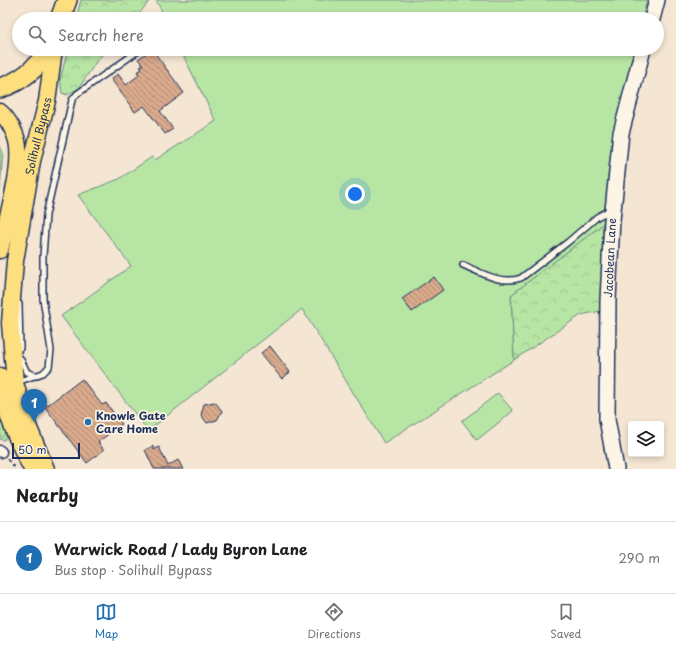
<!DOCTYPE html>
<html lang="en">
<head>
<meta charset="utf-8">
<style>
  :root { --surface:#fff; --page:#f2f2f2; --text:#202124; --muted:#757577; --line:#e0e0e0; --accent:#1f6fb2 }
  body { margin:0; font-family:"Playpen Sans",sans-serif; background:var(--page); color:var(--text) }
  .controls { position:absolute; right:12px; bottom:12px; display:grid; overflow:hidden; border-radius:4px; box-shadow:0 2px 6px #0003 }
  .controls button { width:36px; height:36px; display:grid; place-items:center; padding:0; border:0; border-bottom:1px solid var(--line); background:var(--surface); color:var(--text); font:20px sans-serif }
  .scale { position:absolute; left:12px; bottom:10px; width:68px; box-sizing:border-box; padding-left:4px; border:2px solid #1b2f5e; border-top:0; font-size:11px; line-height:14px; white-space:nowrap; color:#1b2f5e; -webkit-text-stroke:3px #fcf5e5; paint-order:stroke }
  .you { position:absolute; left:355px; top:194px; width:14px; height:14px; margin:-10px; border:3px solid #fff; border-radius:50%; background:#1a73e8; box-shadow:0 0 0 6px #1a73e833 }
  .badge { display:grid; place-items:center; width:26px; height:26px; border-radius:50%; background:var(--accent); color:#fff; font-size:13px; font-weight:700 }
  .pin { position:absolute; translate:-50% -33px; filter:drop-shadow(0 1px 2px #0008) }
  .pin::after { content:''; position:absolute; top:21px; width:14px; height:12px; background:inherit; clip-path:polygon(0 0,100% 0,50% 100%) }
  .list { margin:0; padding:0; list-style:none }
  h2 { display:flex; justify-content:space-between; align-items:center; height:52px; margin:0; padding:0 16px; font-size:17px }
  h2 small { font-size:13px; font-weight:400; color:var(--muted) }
  .list li { display:grid; grid-template-columns:26px 1fr auto; gap:12px; align-items:center; box-sizing:border-box; height:72px; padding:0 16px; border-top:1px solid var(--line) }
  .list b { display:block; font-size:15px; white-space:nowrap }
  .list p { margin:0; font-size:13px; white-space:nowrap; color:var(--muted) }
  .list em { font-size:13px; font-style:normal; color:var(--muted) }
  .icon { flex:none; width:22px; height:22px; fill:none; stroke:currentColor; stroke-width:2; stroke-linecap:round; stroke-linejoin:round }
  .map { position:relative; flex:none; width:676px; height:469px; overflow:hidden }
  .search { position:absolute; background:var(--surface); box-shadow:0 2px 6px #0003; left:12px; right:12px; top:12px; height:44px; display:flex; align-items:center; gap:10px; box-sizing:border-box; padding:0 14px; border-radius:22px; color:var(--muted); font-size:15px }
  .sheet { height:124px; background:var(--surface) }
  nav { display:flex; justify-content:space-around; align-items:center; box-sizing:border-box; height:56px; border-top:1px solid var(--line); background:var(--surface); font-size:11px; color:var(--muted) }
  nav a { display:grid; justify-items:center; gap:2px }
  nav .on { color:var(--accent) }
  .map>svg:first-child { display:block }
  .grass { fill:url(#grass-dots); stroke:#698a81 }
  .forest { fill:url(#forest-crowns); stroke:#698a81 }
  .park { fill:#b7e5a4; stroke:#698a81 }
  .building { fill:url(#building-back-hatch); stroke:#1b2f5e }
  .lines { fill:none; stroke-linecap:round; stroke-linejoin:round }
  .lane-casing { stroke:#1b2f5e; stroke-width:8 }
  .street-casing { stroke:#1b2f5e; stroke-width:13 }
  .secondary-casing { stroke:#1b2f5e; stroke-width:18 }
  .primary-casing { stroke:#1b2f5e; stroke-width:19 }
  .highway-casing { stroke:#1b2f5e; stroke-width:22 }
  .path { stroke:#1b2f5e; stroke-width:1.5; stroke-dasharray:4 3; stroke-linecap:butt }
  .lane { stroke:#fcf5e5; stroke-width:5 }
  .street { stroke:#fcf5e5; stroke-width:10 }
  .secondary { stroke:#fcf5e5; stroke-width:15 }
  .primary { stroke:#fedf80; stroke-width:16 }
  .highway { stroke:#fedf80; stroke-width:19 }
  .poi-dot { fill:#1f6fb2; stroke:#fcf5e5; stroke-width:1.5 }
  .labels { text-anchor:middle; stroke-width:3.5; stroke-linejoin:round; paint-order:stroke }
  .street-label { font-size:11px; fill:#1b2f5e; stroke:#fcf5e5 }
  .poi-label { font-size:11px; font-weight:bold; fill:#1b2f5e; stroke:#fcf5e5; text-anchor:start }
</style>
</head>
<body>
<div class="map">
<svg width="676" height="469" viewBox="0 0 676 469">
  <defs>
    <pattern id="grass-dots" width="8" height="8" patternUnits="userSpaceOnUse"><rect width="8" height="8" fill="#b7e5a4"/><path d="M2 2h.1M6 6h.1" fill="none" stroke="#9dc590" stroke-width="1.8" stroke-linecap="round"/></pattern>
    <pattern id="forest-crowns" width="20" height="18" patternUnits="userSpaceOnUse"><rect width="20" height="18" fill="#b7e5a4"/><path d="M2 6a3 3 0 1 1 6 0M12 15a3 3 0 1 1 6 0" fill="none" stroke="#9dc590"/></pattern>
    <pattern id="building-back-hatch" width="6" height="6" patternUnits="userSpaceOnUse"><rect width="6" height="6" fill="#d9aa8b"/><path d="M-1 5l2 2M0 0l6 6M5-1l2 2" fill="none" stroke="#af8b75"/></pattern>
  </defs>
  <rect width="100%" height="100%" fill="#f5e6d3"/>
  <filter id="ink" filterUnits="userSpaceOnUse"><feTurbulence type="fractalNoise" baseFrequency=".025" numOctaves="2"/><feDisplacementMap in="SourceGraphic" scale="8" xChannelSelector="R" yChannelSelector="G"/><feConvolveMatrix kernelMatrix="1 2 1 2 8 2 1 2 1" color-interpolation-filters="sRGB"/></filter>
  <g filter="url(#ink)">
    <!-- grass -->
    <path class="grass" d="M0,146L3,152L0,189Z"/>
    <!-- forest -->
    <path class="forest" d="M81,0H150L135,19H76Z
      M68,49H108L98,59L79,88L67,95L62,93L60,80Z
      M603,224L601,311L581,315L514,360L511,295Z
      M0,406L8,435L4,440L0,439Z"/>
    <!-- park -->
    <path class="park" d="M156,0H647L642,19H166Z
      M180,49H634L614,133L603,224L511,295L514,360L384,443L302,309L148,431L61,316L131,266L78,195L119,179L152,157L155,160L216,121Z
      M498,393L513,411L477,440L462,421Z"/>
    <!-- building -->
    <path class="building" d="M152,49L184,93L160,111L173,129L165,134L144,106L135,112L111,79L118,74L126,85L139,75L137,72L142,69L140,67L143,65L138,59Z
      M434,277L443,290L412,312L402,299Z
      M270,346L290,372L282,379L261,353Z
      M82,379L102,405L106,403L122,424L98,442L104,450L87,463L45,407Z
      M215,402L222,411L217,420L207,423L201,415L204,404Z
      M153,446L154,450L159,447L168,466L178,460L183,469H154L145,450Z"/>
    <g class="lines">
      <defs>
        <path id="lane" d="M463,265C482,273 501,285 521,278L568,242L597,217L610,210
          M19,304L20,348
          M20,358L27,372L36,376
          M17,382L43,373L49,367L51,350L43,299V256L46,215L72,100L77,94L141,49"/>
        <path id="street" d="M0,451L1,452"/>
        <g id="secondary">
          <path d="M652,19L657,0"/>
          <path id="s1" d="M616,469L607,419L608,300L612,220L621,133L643,49"/>
        </g>
        <g id="primary">
          <path d="M0,112C9,120 17,135 18,147C21,177 6,219 0,250"/>
          <path d="M0,376C3,407 17,441 32,469"/>
          <path id="s2" d="M46,469L28,426L15,383L10,323L15,261L32,161L47,101L54,49"/>
        </g>
        <path id="highway" d="M60,19L67,0
          M0,88C21,82 38,67 49,49"/>
      </defs>
      <!-- lane casing -->
      <use href="#lane" class="lane-casing"/>
      <!-- street casing -->
      <use href="#street" class="street-casing"/>
      <!-- secondary casing -->
      <use href="#secondary" class="secondary-casing"/>
      <!-- primary casing -->
      <use href="#primary" class="primary-casing"/>
      <!-- highway casing -->
      <use href="#highway" class="highway-casing"/>
      <!-- path -->
      <path class="path" d="M7,459L16,469"/>
      <!-- lane -->
      <use href="#lane" class="lane"/>
      <!-- street -->
      <use href="#street" class="street"/>
      <!-- secondary -->
      <use href="#secondary" class="secondary"/>
      <!-- primary -->
      <use href="#primary" class="primary"/>
      <!-- highway -->
      <use href="#highway" class="highway"/>
    </g>
  </g>
  <!-- markers -->
  <circle class="poi-dot" cx="88" cy="422" r="4"/>
  <g class="labels">
    <!-- street labels -->
    <g class="street-label">
      <text dy="4" stroke="none"><textPath href="#s2" startOffset="341">Solihull Bypass</textPath></text>
      <text dy="4" stroke="none"><textPath href="#s1" startOffset="212">Jacobean Lane</textPath></text>
    </g>
    <!-- poi labels -->
    <g class="poi-label">
      <text x="96" y="420">Knowle Gate<tspan x="96" dy="13">Care Home</tspan></text>
    </g>
  </g>
</svg>
<div class="controls">
<button><svg class="icon" aria-label="layers" viewBox="0 0 24 24"><path d="M12 4l9 5-9 5-9-5zM3 14l9 5 9-5"/></svg></button>
</div>
<div class="scale">50 m</div>
<div class="you"></div>
<div class="pin badge" style="left:34px;top:422px">1</div>
<div class="search"><svg class="icon" aria-label="search" viewBox="0 0 24 24"><circle cx="10" cy="10" r="6"/><path d="M15 15l6 6"/></svg>Search here</div>
</div>
<section class="sheet">
<h2>Nearby<small></small></h2>
<ul class="list">
<li><span class="badge">1</span><div><b>Warwick Road / Lady Byron Lane</b><p>Bus stop · Solihull Bypass</p></div><em>290 m</em></li>
</ul>
</section>
<nav>
<a class="on"><svg class="icon" aria-label="map" viewBox="0 0 24 24"><path d="M3 6l6-2 6 2 6-2v14l-6 2-6-2-6 2zM9 4v14M15 6v14"/></svg>Map</a>
<a><svg class="icon" aria-label="directions" viewBox="0 0 24 24"><path d="M12 3l9 9-9 9-9-9zM9 14v-3h6M13 9l2 2-2 2"/></svg>Directions</a>
<a><svg class="icon" aria-label="saved" viewBox="0 0 24 24"><path d="M7 4h10v16l-5-4-5 4z"/></svg>Saved</a>
</nav>
</body>
</html>
